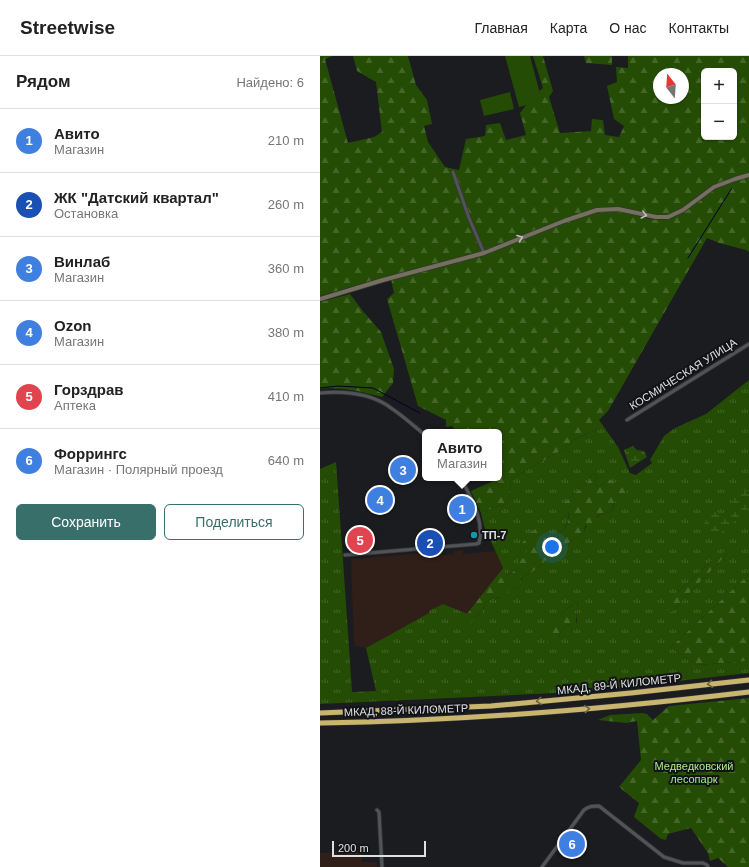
<!DOCTYPE html>
<html lang="ru">
<head>
<meta charset="utf-8">
<style>
  :root { --surface:#fff; --page:#f2f2f2; --text:#222; --muted:#767676; --line:#e0e0e0; --accent:#396f6b }
  body { margin:0; font-family:Helvetica,sans-serif; background:var(--page); color:var(--text) }
  .controls { position:absolute; right:12px; top:12px; display:grid; overflow:hidden; border-radius:6px; box-shadow:0 1px 3px #0004 }
  .controls button { width:36px; height:36px; display:grid; place-items:center; padding:0; border:0; border-bottom:1px solid var(--line); background:var(--surface); color:var(--text); font:20px sans-serif }
  .compass { position:absolute; left:333px; top:12px; width:36px; height:36px; border-radius:50%; background:var(--surface); box-shadow:0 1px 3px #0004; rotate:343deg }
  .scale { position:absolute; left:12px; bottom:10px; width:94px; box-sizing:border-box; padding-left:4px; border:2px solid #dfe0e2; border-top:0; font-size:11px; line-height:14px; white-space:nowrap; color:#dfe0e2; -webkit-text-stroke:3px #121316; paint-order:stroke }
  .you { position:absolute; left:232px; top:491px; width:14px; height:14px; margin:-10px; border:3px solid #fff; border-radius:50%; background:#1a73e8; box-shadow:0 0 0 6px #1a73e833 }
  .badge { display:grid; place-items:center; width:26px; height:26px; border-radius:50%; background:var(--accent); color:#fff; font-size:13px; font-weight:700 }
  .pin { position:absolute; translate:-50% -50%; border:2px solid #fff; box-shadow:0 1px 4px #0006 }
  .popup { position:absolute; left:102px; top:373px; width:80px; height:52px; box-sizing:border-box; display:grid; place-content:center; border-radius:6px; background:var(--surface); filter:drop-shadow(0 1px 3px #0005); font-size:13px; white-space:nowrap; color:var(--muted) }
  .popup b { font-size:15px; color:var(--text) }
  .popup::after { content:''; position:absolute; left:50%; top:100%; margin-left:-8px; border:8px solid transparent; border-top-color:var(--surface) }
  .list { margin:0; padding:0; list-style:none }
  h2 { display:flex; justify-content:space-between; align-items:center; height:52px; margin:0; padding:0 16px; font-size:17px }
  h2 small { font-size:13px; font-weight:400; color:var(--muted) }
  .list li { display:grid; grid-template-columns:26px 1fr auto; gap:12px; align-items:center; box-sizing:border-box; height:64px; padding:0 16px; border-top:1px solid var(--line) }
  .list b { display:block; font-size:15px; white-space:nowrap }
  .list p { margin:0; font-size:13px; white-space:nowrap; color:var(--muted) }
  .list em { font-size:13px; font-style:normal; color:var(--muted) }
  .actions { display:flex; gap:8px; padding:12px 16px }
  .actions a { flex:1; padding:9px 0; border:1px solid var(--accent); border-radius:6px; text-align:center; font-size:14px; color:var(--accent) }
  .actions .main { background:var(--accent); color:#fff }
  .map { position:relative; flex:none; width:429px; height:811px; overflow:hidden }
  header { display:flex; align-items:center; gap:24px; box-sizing:border-box; height:56px; padding:0 20px; background:var(--surface); border-bottom:1px solid var(--line) }
  header strong { font-size:19px }
  nav { display:flex; gap:22px; margin-inline-start:auto; font-size:14px }
  main { display:flex }
  aside { flex:1; background:var(--surface) }
  .map>svg:first-child { display:block }
  .education { fill:#301e18 }
  .grass { fill:url(#grass-tufts); fill-rule:evenodd }
  .forest { fill:url(#forest-firs); fill-rule:evenodd }
  .wetland { fill:url(#wetland-marsh) }
  .park { fill:#254c05 }
  .lines { fill:none; stroke-linecap:round; stroke-linejoin:round }
  .stream { stroke:#000029; stroke-width:1 }
  .street-casing { stroke:#363739; stroke-width:4.5 }
  .secondary-casing { stroke:#363739; stroke-width:5.5 }
  .highway-casing { stroke:#363739; stroke-width:6 }
  .street { stroke:#515356; stroke-width:3 }
  .secondary { stroke:#75705e; stroke-width:4 }
  .highway { stroke:#cab56f; stroke-width:5 }
  .oneway { stroke:#bfbeba }
  .oneway2 { stroke:#6e6442 }
  .culture-dot { fill:#0f9aa8; stroke:#121316; stroke-width:1.5 }
  .labels { text-anchor:middle; stroke-width:4; stroke-linejoin:round; paint-order:stroke }
  .street-label { font-size:11px; fill:#dfe0e2; stroke:#121316 }
  .poi-label { font-size:11px; font-weight:bold; fill:#dfe0e2; stroke:#121316; text-anchor:start }
  .park-label { font-size:11px; fill:#a9e988; stroke:#121316 }
</style>
</head>
<body>
<header>
<strong>Streetwise</strong>
<nav><a>Главная</a><a>Карта</a><a>О нас</a><a>Контакты</a></nav>
</header>
<main>
<aside>
<h2>Рядом<small>Найдено: 6</small></h2>
<ul class="list">
<li><span class="badge" style="background:#3f7fe0">1</span><div><b>Авито</b><p>Магазин</p></div><em>210 m</em></li>
<li><span class="badge" style="background:#1a4fb4">2</span><div><b>ЖК &quot;Датский квартал&quot;</b><p>Остановка</p></div><em>260 m</em></li>
<li><span class="badge" style="background:#3f7fe0">3</span><div><b>Винлаб</b><p>Магазин</p></div><em>360 m</em></li>
<li><span class="badge" style="background:#3f7fe0">4</span><div><b>Ozon</b><p>Магазин</p></div><em>380 m</em></li>
<li><span class="badge" style="background:#e0444e">5</span><div><b>Горздрав</b><p>Аптека</p></div><em>410 m</em></li>
<li><span class="badge" style="background:#3f7fe0">6</span><div><b>Форрингс</b><p>Магазин · Полярный проезд</p></div><em>640 m</em></li>
</ul>
<div class="actions"><a class="main">Сохранить</a><a>Поделиться</a></div>
</aside>
<div class="map">
<svg width="429" height="811" viewBox="0 0 429 811">
  <defs>
    <pattern id="grass-tufts" width="24" height="20" patternUnits="userSpaceOnUse"><rect width="24" height="20" fill="#254c05"/><path d="M3 7l-1-3M5 7V3M7 7l1-3M15 17l-1-3M17 17v-4M19 17l1-3" fill="none" stroke="#446629"/></pattern>
    <pattern id="forest-firs" width="22" height="20" patternUnits="userSpaceOnUse"><rect width="22" height="20" fill="#254c05"/><path d="M5 1l3.5 6h-7zM16 11l3.5 6h-7z" fill="#446629"/></pattern>
    <pattern id="wetland-marsh" width="20" height="14" patternUnits="userSpaceOnUse"><rect width="20" height="14" fill="#254c05"/><path d="M1 5h8M5 5V1M11 12h8M15 12V8" fill="none" stroke="#446629"/></pattern>
  </defs>
  <rect width="100%" height="100%" fill="#1b1c1f"/>
  <!-- education -->
  <path class="education" d="M143,494V498L175,495L183,512L148,558L123,548L109,555L110,557L46,592L35,590L34,586L31,507L33,503L104,497L105,501L134,498V495Z
    M42,796V806H57V811H0V797Z"/>
  <!-- grass -->
  <path class="grass" d="M429,324V518L351,591L377,609L429,605V617L322,629L236,637L0,648V413L16,406L23,504L32,636L56,635L46,592L109,557V555L123,548L148,558L140,567L153,562L162,556L165,547L173,541L179,542L190,532L197,531L203,521L215,514L229,501L264,476C268,462 280,459 292,455L300,430L284,426L283,429C279,431 277,431 275,427L277,421L276,418L272,419L267,427L241,449L248,456C250,471 241,477 229,483L225,477L207,494L209,502C200,507 197,515 188,519L185,517V512H183L164,470L161,457L180,449L182,451L189,442L191,423L247,391L253,384L279,372V364L298,391L310,417L316,419L332,407L330,404L344,380L355,372L386,358ZM409,496L351,556L358,535L373,523L390,506ZM257,545L258,547L256,557L257,566L252,573L248,568C242,571 240,576 239,582H226L238,565L240,564L241,557C245,554 254,548 257,545Z"/>
  <!-- forest -->
  <path class="forest" d="M0,0H13L5,3L28,87L54,81L62,76L56,26L37,15L33,0H88L96,29L107,44L112,68L104,70L108,86L125,111L139,114L146,83L165,80L166,69L180,67L186,84L206,79L200,57L213,40L223,32L213,0H223L233,35L229,41L240,77L271,75L272,63L283,64L285,79L299,81L304,70L294,63L287,30L297,26L296,11L308,12V0H429V117C411,122 394,128 379,139C369,145 360,157 348,159C331,163 314,152 297,151C287,150 276,153 266,155L162,196L54,224L0,240ZM384,15H414V81H384ZM339,18H363V42H339Z
    M264,0H292V9L266,7Z
    M429,121V196L426,194L399,187L387,182L288,355L279,364V372L253,384L247,391L191,423L189,442L182,451L180,449L161,457L151,435L180,422L179,376H137L132,370L126,371V364L98,350L67,243L74,237L71,223C102,215 135,208 165,198C205,185 242,164 283,155C305,150 330,170 351,162C362,158 376,144 387,138C400,130 414,125 429,121Z
    M30,238L42,254L61,276L74,313L73,327L62,341C42,336 21,330 0,333V246Z
    M276,418L277,421L275,427C277,431 279,431 283,429L285,423H289L300,429L302,427L305,428L308,434L303,442C294,444 294,447 292,455L277,460C274,465 272,469 265,470L264,476L229,501L215,514L203,521L201,523L200,530L197,531L190,532C185,540 182,543 173,541L165,547L162,556L153,562L152,566L146,568H139L183,512H185V517L188,519C192,518 194,514 198,512L199,503L208,502L206,497L207,494L201,491V488L218,470L223,469L226,471L225,477L229,483C241,477 251,471 248,456L242,454L241,449L267,427L272,419Z
    M407,493L409,496L351,556L347,554L349,543L358,535L373,523L390,506Z
    M429,518V605L377,609L351,591Z
    M257,544C259,549 256,552 256,557C256,564 257,568 255,574L252,573L248,568C242,571 240,576 239,582L236,583L233,589H228L225,572L235,563L239,565L241,557C245,554 255,548 257,544Z
    M429,642V811H408L398,802L390,805L388,797L371,772L348,778L346,784L341,783L314,761L319,747L299,731L321,704L317,665L306,667L278,664L290,659L322,657L327,658L333,664L349,650Z"/>
  <!-- wetland -->
  <path class="wetland" d="M313,390L317,394L324,395L327,401L310,412L304,394Z
    M418,434L429,435C429,442 429,451 428,458C424,465 417,463 412,467C405,473 400,481 390,479L386,474L384,468L395,456L404,461L405,456L412,453L414,450L411,439L412,436Z"/>
  <!-- park -->
  <path class="park" d="M185,0H210L222,45L199,51Z
    M190,36L194,53L164,60L160,44Z"/>
  <g class="lines">
    <!-- stream -->
    <path class="stream" d="M368,202L412,132
      M0,332L18,330L53,332L100,357"/>
    <defs>
      <path id="street" d="M133,116L149,162L164,197
        M0,337C24,335 51,337 71,352C83,360 94,370 105,379
        M307,364L429,288
        M25,499L156,488L159,487C165,464 150,441 141,422
        M57,754L59,756L62,811
        M222,811L264,754C269,750 273,750 279,750L344,801L363,807H383L387,809L388,811"/>
      <path id="secondary" d="M0,243L63,224L164,197L244,165L277,154L298,153L336,161H348L363,154L394,131L415,123L429,119"/>
      <path id="highway" d="M0,657L171,650L311,637L429,624
        M0,667C144,665 287,653 429,636"/>
    </defs>
    <!-- street casing -->
    <use href="#street" class="street-casing"/>
    <!-- secondary casing -->
    <use href="#secondary" class="secondary-casing"/>
    <!-- highway casing -->
    <use href="#highway" class="highway-casing"/>
    <!-- street -->
    <use href="#street" class="street"/>
    <!-- secondary -->
    <use href="#secondary" class="secondary"/>
    <!-- highway -->
    <use href="#highway" class="highway"/>
  </g>
  <!-- one-way arrows -->
  <defs><path id="oneway-chevron" d="M-2-3.5L2.5 0L-2 3.5" fill="none" stroke-width="1.6" stroke-linecap="round" stroke-linejoin="round"/></defs>
  <g class="oneway">
    <use href="#oneway-chevron" transform="translate(324 159) rotate(14)"/>
    <use href="#oneway-chevron" transform="translate(200 182) rotate(-21)"/>
  </g>
  <g class="oneway2">
    <use href="#oneway-chevron" transform="translate(390 628) rotate(173)"/>
    <use href="#oneway-chevron" transform="translate(219 645) rotate(175)"/>
    <use href="#oneway-chevron" transform="translate(267 653) rotate(-5)"/>
  </g>
  <!-- markers -->
  <circle class="culture-dot" cx="154" cy="479" r="4"/>
  <g class="labels">
    <!-- street labels -->
    <g class="street-label">
      <text transform="translate(363 318) rotate(-32)" y="4">КОСМИЧЕСКАЯ УЛИЦА</text>
      <text transform="translate(299 628) rotate(-6)" y="4">МКАД, 89-Й КИЛОМЕТР</text>
      <text transform="translate(86 654) rotate(-2)" y="4">МКАД, 88-Й КИЛОМЕТР</text>
    </g>
    <!-- poi labels -->
    <g class="poi-label">
      <text x="162" y="483">ТП-7</text>
    </g>
    <!-- park labels -->
    <g class="park-label">
      <text x="374" y="714">Медведковский<tspan x="374" dy="13">лесопарк</tspan></text>
    </g>
  </g>
</svg>
<div class="controls">
<button>+</button>
<button>−</button>
</div>
<svg class="compass" viewBox="-18 -18 36 36"><path d="M0-13l5 13h-10z" fill="#e53935"/><path d="M0 13l5-13h-10z" fill="#767676"/></svg>
<div class="scale">200 m</div>
<div class="you"></div>
<div class="pin badge" style="left:142px;top:453px;background:#3f7fe0">1</div>
<div class="popup"><b>Авито</b>Магазин</div>
<div class="pin badge" style="left:110px;top:487px;background:#1a4fb4">2</div>
<div class="pin badge" style="left:83px;top:414px;background:#3f7fe0">3</div>
<div class="pin badge" style="left:60px;top:444px;background:#3f7fe0">4</div>
<div class="pin badge" style="left:40px;top:484px;background:#e0444e">5</div>
<div class="pin badge" style="left:252px;top:788px;background:#3f7fe0">6</div>
</div>
</main>
</body>
</html>
